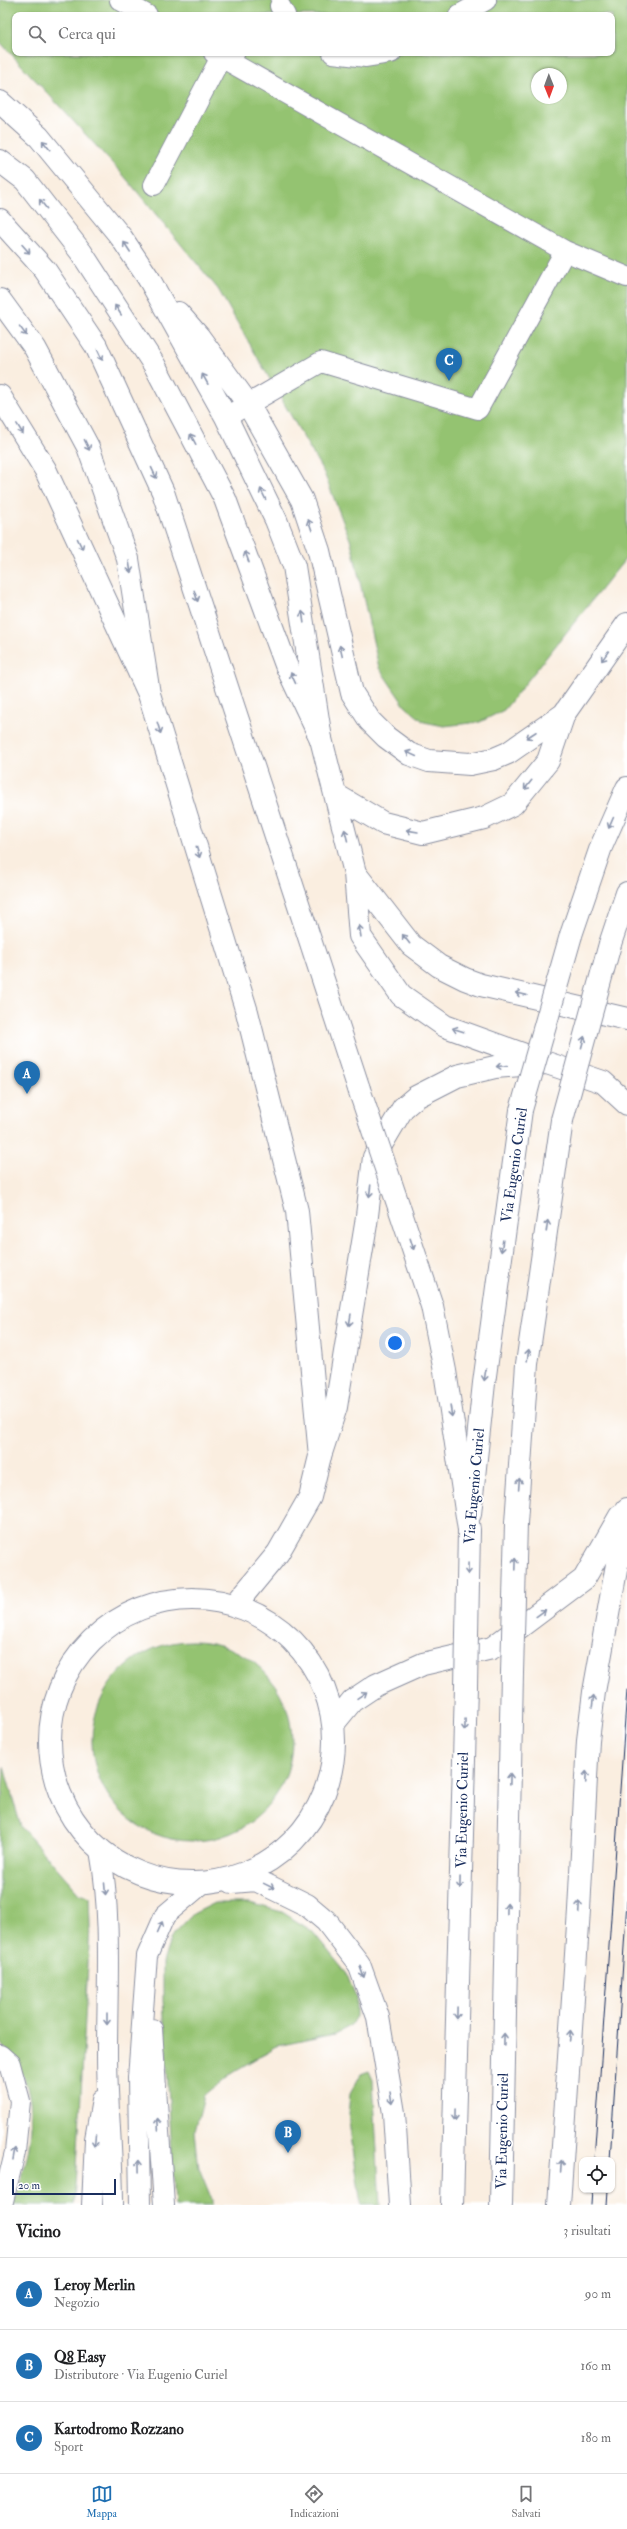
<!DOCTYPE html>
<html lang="it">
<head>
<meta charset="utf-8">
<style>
  :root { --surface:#fff; --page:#f2f2f2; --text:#202124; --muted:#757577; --line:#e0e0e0; --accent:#1f6fb2 }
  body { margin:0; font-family:"IM FELL Double Pica",serif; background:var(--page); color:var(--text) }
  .controls { position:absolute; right:12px; bottom:12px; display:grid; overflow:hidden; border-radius:8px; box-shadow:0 1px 3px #0004 }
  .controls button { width:36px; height:36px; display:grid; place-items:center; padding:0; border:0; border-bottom:1px solid var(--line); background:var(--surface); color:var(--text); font:20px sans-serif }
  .compass { position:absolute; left:531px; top:68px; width:36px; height:36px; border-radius:50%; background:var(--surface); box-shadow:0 1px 3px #0004; rotate:179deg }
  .scale { position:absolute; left:12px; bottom:10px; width:104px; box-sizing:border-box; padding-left:4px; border:2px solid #1b2f5e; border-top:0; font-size:11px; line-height:14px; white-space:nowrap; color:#1b2f5e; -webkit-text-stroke:3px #fff; paint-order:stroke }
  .you { position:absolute; left:395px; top:1343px; width:14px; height:14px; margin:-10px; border:3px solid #fff; border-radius:50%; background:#1a73e8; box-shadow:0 0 0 6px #1a73e833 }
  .badge { display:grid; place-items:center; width:26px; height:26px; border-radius:50%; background:var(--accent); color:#fff; font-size:13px; font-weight:700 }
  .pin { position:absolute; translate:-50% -33px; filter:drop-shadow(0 1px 2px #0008) }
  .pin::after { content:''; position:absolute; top:21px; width:14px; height:12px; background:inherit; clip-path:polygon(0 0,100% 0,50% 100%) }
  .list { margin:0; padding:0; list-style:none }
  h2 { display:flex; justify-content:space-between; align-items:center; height:52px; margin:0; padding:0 16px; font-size:17px }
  h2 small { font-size:13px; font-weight:400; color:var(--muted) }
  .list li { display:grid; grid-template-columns:26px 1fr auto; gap:12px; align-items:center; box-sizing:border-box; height:72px; padding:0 16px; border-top:1px solid var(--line) }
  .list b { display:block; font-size:15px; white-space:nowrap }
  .list p { margin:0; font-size:13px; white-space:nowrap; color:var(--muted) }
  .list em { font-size:13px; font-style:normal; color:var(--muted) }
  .icon { flex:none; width:22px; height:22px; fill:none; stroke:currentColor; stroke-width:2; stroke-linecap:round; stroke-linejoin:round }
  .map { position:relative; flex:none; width:627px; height:2205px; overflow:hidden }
  .search { position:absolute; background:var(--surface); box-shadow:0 1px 3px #0004; left:12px; right:12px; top:12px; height:44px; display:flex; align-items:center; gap:10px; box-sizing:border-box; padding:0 14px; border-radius:8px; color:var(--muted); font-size:15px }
  .sheet { height:268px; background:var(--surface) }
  nav { display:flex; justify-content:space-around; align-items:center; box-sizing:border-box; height:56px; border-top:1px solid var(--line); background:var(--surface); font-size:11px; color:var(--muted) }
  nav a { display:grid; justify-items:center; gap:2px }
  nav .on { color:var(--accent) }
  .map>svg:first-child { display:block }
  .green { fill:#94c371; stroke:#587968; fill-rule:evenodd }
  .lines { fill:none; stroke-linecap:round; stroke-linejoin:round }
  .service-casing { stroke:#8a8e9f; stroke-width:22 }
  .tertiary-casing { stroke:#8a8e9f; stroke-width:24 }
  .secondary-casing { stroke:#8a8e9f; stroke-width:24 }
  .motorway-casing { stroke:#8a8e9f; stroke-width:24 }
  .service { stroke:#fff; stroke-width:20 }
  .tertiary { stroke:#fff; stroke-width:22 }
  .secondary { stroke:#fff; stroke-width:22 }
  .motorway { stroke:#fff; stroke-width:22 }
  .tram { stroke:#1b2f5e; stroke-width:1 }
  .secondary-bridge-casing { stroke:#8a8e9f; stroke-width:24; stroke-linecap:butt }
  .motorway-bridge-casing { stroke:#8a8e9f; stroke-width:24; stroke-linecap:butt }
  .secondary-bridge { stroke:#fff; stroke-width:22 }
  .motorway-bridge { stroke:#fff; stroke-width:22 }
  .oneway { stroke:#8d97ae }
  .labels { text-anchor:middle; stroke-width:3.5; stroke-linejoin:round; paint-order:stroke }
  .street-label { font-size:15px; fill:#1b2f5e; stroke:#fff }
</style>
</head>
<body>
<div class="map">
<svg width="627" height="2205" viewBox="0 0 627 2205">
  <rect width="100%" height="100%" fill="#fff"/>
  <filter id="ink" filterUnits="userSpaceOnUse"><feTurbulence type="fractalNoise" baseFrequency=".025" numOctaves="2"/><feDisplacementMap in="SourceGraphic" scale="8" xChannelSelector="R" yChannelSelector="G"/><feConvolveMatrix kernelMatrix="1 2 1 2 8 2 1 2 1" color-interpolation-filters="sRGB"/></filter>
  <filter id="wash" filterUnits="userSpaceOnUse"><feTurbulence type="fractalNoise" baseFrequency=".012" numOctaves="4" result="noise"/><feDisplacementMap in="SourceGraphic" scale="16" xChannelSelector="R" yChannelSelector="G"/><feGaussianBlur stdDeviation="0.9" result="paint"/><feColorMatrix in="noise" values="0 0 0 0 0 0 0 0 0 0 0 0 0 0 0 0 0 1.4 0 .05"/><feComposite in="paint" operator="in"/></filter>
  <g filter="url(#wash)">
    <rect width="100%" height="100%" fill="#faeee0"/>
    <!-- green -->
    <path class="green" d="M0,0H627V557L504,710L480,722L444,726L424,722L405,706L379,668L351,542L324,473L218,289L124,176L0,42ZM15,15H612V53H15ZM537,74H561V98H537Z
      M92 1741a100 100 0 1 1 200 0a100 100 0 1 1-200 0Z
      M4,1767L21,1827L80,1894L89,1897L90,1926L75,2205H13C32,2151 47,2087 0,2043V1828Z
      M215,1903H250L282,1912L312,1931L347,1974L356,1997V2016L350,2026L335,2034L277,2046L233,2072L204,2096L195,2131L199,2168L212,2200V2205H175L163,2000V1962L171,1937L193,1914Z
      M369,2071L373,2080L380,2205H361L348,2114L350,2094L361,2074Z"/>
  </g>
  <g filter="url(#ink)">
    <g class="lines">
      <defs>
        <path id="service" d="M120,0L147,15
          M280,6L285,15
          M459,15L486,0
          M214,53L565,251L627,277
          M333,53L366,57L391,53
          M154,185L221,57L234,54
          M226,417L321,362L478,409L565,251
          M100,1850C112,1916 107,1986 107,2053C107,2104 113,2154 113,2205
          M152,2029L164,2205
          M0,2055L10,2064L20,2101L15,2152L2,2205
          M92,2205L95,2139L102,2100
          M140,2205L138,2078L147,1956L165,1915L203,1883"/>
        <path id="tertiary" d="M0,102L39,137L121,237L149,279
          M0,396L45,469L149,694L247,1012L297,1211L320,1456L310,1497L278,1553L235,1605
          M50 1741a142 142 0 1 1 284 0a142 142 0 1 1-284 0Z
          M232,1882L256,1880L307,1905L326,1921L359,1964L378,2017L394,2113L400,2205"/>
        <path id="secondary" d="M149,279L226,417L276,520L294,566L321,739L355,873L360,936L401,995L445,1026L547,1063
          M178,313L199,337L248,404L302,500L319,551L352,693L370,721L386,737L409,754L429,761L470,764L494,759L508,753L564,714
          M336,795L383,823L423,833L484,818L513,804L548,761L564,714L627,624
          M355,873L411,945L439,966L465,979L481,985L627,1019
          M571,935L601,847L627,788
          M610,944L627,893
          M320,1456L336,1407L366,1224L374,1157L403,1108L416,1097L457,1076L495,1067L547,1063L603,1082L627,1104
          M470,1514L484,1383L521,1110
          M516,1523L527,1364L562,1120
          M334,1723L352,1701L376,1685L423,1664L492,1648L584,1579L620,1516
          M452,2205L466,1686
          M501,2205L512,1673
          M559,2205L579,1910L588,1740L594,1692L627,1509"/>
        <path id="motorway" d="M0,161L25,180L81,252L155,366L225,499L286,665L321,739
          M0,220L45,270L96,346L163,492L359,1089
          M0,300L35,348L88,447L128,559L149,694
          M399,1207L432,1306L445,1371L469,1530"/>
      </defs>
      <!-- service casing -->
      <use href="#service" class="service-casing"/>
      <!-- tertiary casing -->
      <use href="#tertiary" class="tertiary-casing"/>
      <!-- secondary casing -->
      <use href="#secondary" class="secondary-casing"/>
      <!-- motorway casing -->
      <use href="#motorway" class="motorway-casing"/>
      <!-- service -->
      <use href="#service" class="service"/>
      <!-- tertiary -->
      <use href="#tertiary" class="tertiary"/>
      <!-- secondary -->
      <use href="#secondary" class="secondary"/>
      <!-- motorway -->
      <use href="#motorway" class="motorway"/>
      <!-- tram -->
      <path class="tram" d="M594,2160L627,1690
        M610,2160L627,1901
        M591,2205L592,2190
        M607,2205L608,2190"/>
      <defs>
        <path id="secondary-bridge" d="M521,1110L571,935
          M562,1120L610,944
          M512,1673L516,1523
          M466,1686L469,1530"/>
        <path id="motorway-bridge" d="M359,1089L399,1207"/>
      </defs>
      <!-- secondary-bridge casing -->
      <use href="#secondary-bridge" class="secondary-bridge-casing"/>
      <!-- motorway-bridge casing -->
      <use href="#motorway-bridge" class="motorway-bridge-casing"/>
      <!-- secondary-bridge -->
      <use href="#secondary-bridge" class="secondary-bridge"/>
      <!-- motorway-bridge -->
      <use href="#motorway-bridge" class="motorway-bridge"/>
    </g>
    <!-- one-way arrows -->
    <defs><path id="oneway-shaft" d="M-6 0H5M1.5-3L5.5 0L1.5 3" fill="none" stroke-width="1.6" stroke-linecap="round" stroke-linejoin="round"/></defs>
    <g class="oneway">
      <use href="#oneway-shaft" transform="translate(46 145) rotate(-129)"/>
      <use href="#oneway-shaft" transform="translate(43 204) rotate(-128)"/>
      <use href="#oneway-shaft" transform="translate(127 247) rotate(-123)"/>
      <use href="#oneway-shaft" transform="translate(26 249) rotate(48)"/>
      <use href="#oneway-shaft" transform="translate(118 310) rotate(-123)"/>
      <use href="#oneway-shaft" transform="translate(23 331) rotate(54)"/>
      <use href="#oneway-shaft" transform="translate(100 355) rotate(65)"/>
      <use href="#oneway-shaft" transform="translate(205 379) rotate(-119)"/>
      <use href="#oneway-shaft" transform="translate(20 429) rotate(58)"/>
      <use href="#oneway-shaft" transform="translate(193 439) rotate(-118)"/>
      <use href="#oneway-shaft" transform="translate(87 445) rotate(64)"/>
      <use href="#oneway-shaft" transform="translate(154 473) rotate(65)"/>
      <use href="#oneway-shaft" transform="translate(263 494) rotate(-116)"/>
      <use href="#oneway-shaft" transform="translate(310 525) rotate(-109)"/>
      <use href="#oneway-shaft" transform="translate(80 544) rotate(65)"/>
      <use href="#oneway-shaft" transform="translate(247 557) rotate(-110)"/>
      <use href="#oneway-shaft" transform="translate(130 567) rotate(81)"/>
      <use href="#oneway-shaft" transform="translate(196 596) rotate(72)"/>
      <use href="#oneway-shaft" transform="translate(303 617) rotate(-98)"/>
      <use href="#oneway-shaft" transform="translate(341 651) rotate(-103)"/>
      <use href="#oneway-shaft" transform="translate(605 656) rotate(125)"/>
      <use href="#oneway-shaft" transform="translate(293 678) rotate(-115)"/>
      <use href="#oneway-shaft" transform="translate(159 728) rotate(73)"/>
      <use href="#oneway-shaft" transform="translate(531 735) rotate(147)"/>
      <use href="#oneway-shaft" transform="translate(411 754) rotate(-155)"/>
      <use href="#oneway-shaft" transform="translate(528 785) rotate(129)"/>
      <use href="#oneway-shaft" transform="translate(611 823) rotate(114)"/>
      <use href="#oneway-shaft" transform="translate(412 831) rotate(-170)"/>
      <use href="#oneway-shaft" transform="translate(346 835) rotate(-104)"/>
      <use href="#oneway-shaft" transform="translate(198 852) rotate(73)"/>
      <use href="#oneway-shaft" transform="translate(360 931) rotate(-99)"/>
      <use href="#oneway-shaft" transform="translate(406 939) rotate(-128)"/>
      <use href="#oneway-shaft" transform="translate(521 994) rotate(-167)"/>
      <use href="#oneway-shaft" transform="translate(458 1030) rotate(-162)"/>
      <use href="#oneway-shaft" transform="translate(583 1042) rotate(-75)"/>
      <use href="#oneway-shaft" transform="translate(502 1066) rotate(175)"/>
      <use href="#oneway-shaft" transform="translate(370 1191) rotate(97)"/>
      <use href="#oneway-shaft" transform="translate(547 1226) rotate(-82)"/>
      <use href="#oneway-shaft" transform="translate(412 1244) rotate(72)"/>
      <use href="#oneway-shaft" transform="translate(502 1246) rotate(98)"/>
      <use href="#oneway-shaft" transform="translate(350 1320) rotate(99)"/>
      <use href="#oneway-shaft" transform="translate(528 1355) rotate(-82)"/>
      <use href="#oneway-shaft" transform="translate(485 1375) rotate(98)"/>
      <use href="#oneway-shaft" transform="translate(451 1411) rotate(82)"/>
      <use href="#oneway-shaft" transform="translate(519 1484) rotate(-86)"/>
      <use href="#oneway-shaft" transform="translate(515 1564) rotate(-88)"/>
      <use href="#oneway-shaft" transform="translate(468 1569) rotate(91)"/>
      <use href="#oneway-shaft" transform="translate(541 1613) rotate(-36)"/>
      <use href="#oneway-shaft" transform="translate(362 1695) rotate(-34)"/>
      <use href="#oneway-shaft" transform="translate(593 1701) rotate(-83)"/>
      <use href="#oneway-shaft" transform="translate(465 1725) rotate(91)"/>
      <use href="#oneway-shaft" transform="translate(586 1777) rotate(-87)"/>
      <use href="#oneway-shaft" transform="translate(510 1779) rotate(-89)"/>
      <use href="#oneway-shaft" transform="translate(460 1883) rotate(91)"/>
      <use href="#oneway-shaft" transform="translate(269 1886) rotate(26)"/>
      <use href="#oneway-shaft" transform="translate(105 1889) rotate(85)"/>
      <use href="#oneway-shaft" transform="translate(579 1907) rotate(-87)"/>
      <use href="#oneway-shaft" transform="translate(507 1909) rotate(-89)"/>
      <use href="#oneway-shaft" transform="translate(160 1927) rotate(-66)"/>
      <use href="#oneway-shaft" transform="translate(362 1972) rotate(70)"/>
      <use href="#oneway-shaft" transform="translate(457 2013) rotate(91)"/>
      <use href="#oneway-shaft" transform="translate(107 2019) rotate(90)"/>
      <use href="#oneway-shaft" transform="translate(570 2036) rotate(-86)"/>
      <use href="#oneway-shaft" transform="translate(504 2039) rotate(-89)"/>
      <use href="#oneway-shaft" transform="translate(391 2098) rotate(81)"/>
      <use href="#oneway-shaft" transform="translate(455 2115) rotate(91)"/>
      <use href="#oneway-shaft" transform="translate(158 2124) rotate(-94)"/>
      <use href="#oneway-shaft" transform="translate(95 2141) rotate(95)"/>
      <use href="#oneway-shaft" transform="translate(14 2154) rotate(-80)"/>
      <use href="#oneway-shaft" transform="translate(139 2166) rotate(-91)"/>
      <use href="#oneway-shaft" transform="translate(561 2166) rotate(-86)"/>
    </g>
  </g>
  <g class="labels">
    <!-- street labels -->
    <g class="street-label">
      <text transform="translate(514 1165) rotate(-82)" y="5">Via Eugenio Curiel</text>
      <text transform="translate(474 1486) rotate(-85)" y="5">Via Eugenio Curiel</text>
      <text transform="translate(462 1810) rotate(-89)" y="5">Via Eugenio Curiel</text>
      <text transform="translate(502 2131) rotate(-89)" y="5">Via Eugenio Curiel</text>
    </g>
  </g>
</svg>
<div class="controls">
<button><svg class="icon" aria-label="locate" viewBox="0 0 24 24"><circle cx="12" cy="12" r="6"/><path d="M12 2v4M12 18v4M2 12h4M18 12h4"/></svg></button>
</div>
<svg class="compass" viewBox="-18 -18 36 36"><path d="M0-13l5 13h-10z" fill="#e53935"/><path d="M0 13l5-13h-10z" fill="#757577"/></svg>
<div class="scale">20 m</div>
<div class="you"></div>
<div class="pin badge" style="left:27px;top:1094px">A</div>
<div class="pin badge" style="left:288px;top:2153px">B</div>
<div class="pin badge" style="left:449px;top:381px">C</div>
<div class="search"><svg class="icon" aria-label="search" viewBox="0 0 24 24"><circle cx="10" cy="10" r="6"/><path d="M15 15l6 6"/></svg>Cerca qui</div>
</div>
<section class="sheet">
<h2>Vicino<small>3 risultati</small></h2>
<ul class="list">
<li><span class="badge">A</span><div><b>Leroy Merlin</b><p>Negozio</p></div><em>90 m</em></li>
<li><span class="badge">B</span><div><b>Q8 Easy</b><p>Distributore · Via Eugenio Curiel</p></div><em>160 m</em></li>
<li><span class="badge">C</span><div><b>Kartodromo Rozzano</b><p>Sport</p></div><em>180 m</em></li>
</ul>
</section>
<nav>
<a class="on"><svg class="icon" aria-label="map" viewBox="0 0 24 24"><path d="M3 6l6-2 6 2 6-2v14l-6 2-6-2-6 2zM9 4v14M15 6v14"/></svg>Mappa</a>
<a><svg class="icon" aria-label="directions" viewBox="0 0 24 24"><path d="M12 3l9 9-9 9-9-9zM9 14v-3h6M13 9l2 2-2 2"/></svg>Indicazioni</a>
<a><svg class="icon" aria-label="saved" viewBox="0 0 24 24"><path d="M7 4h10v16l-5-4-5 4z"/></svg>Salvati</a>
</nav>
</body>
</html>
